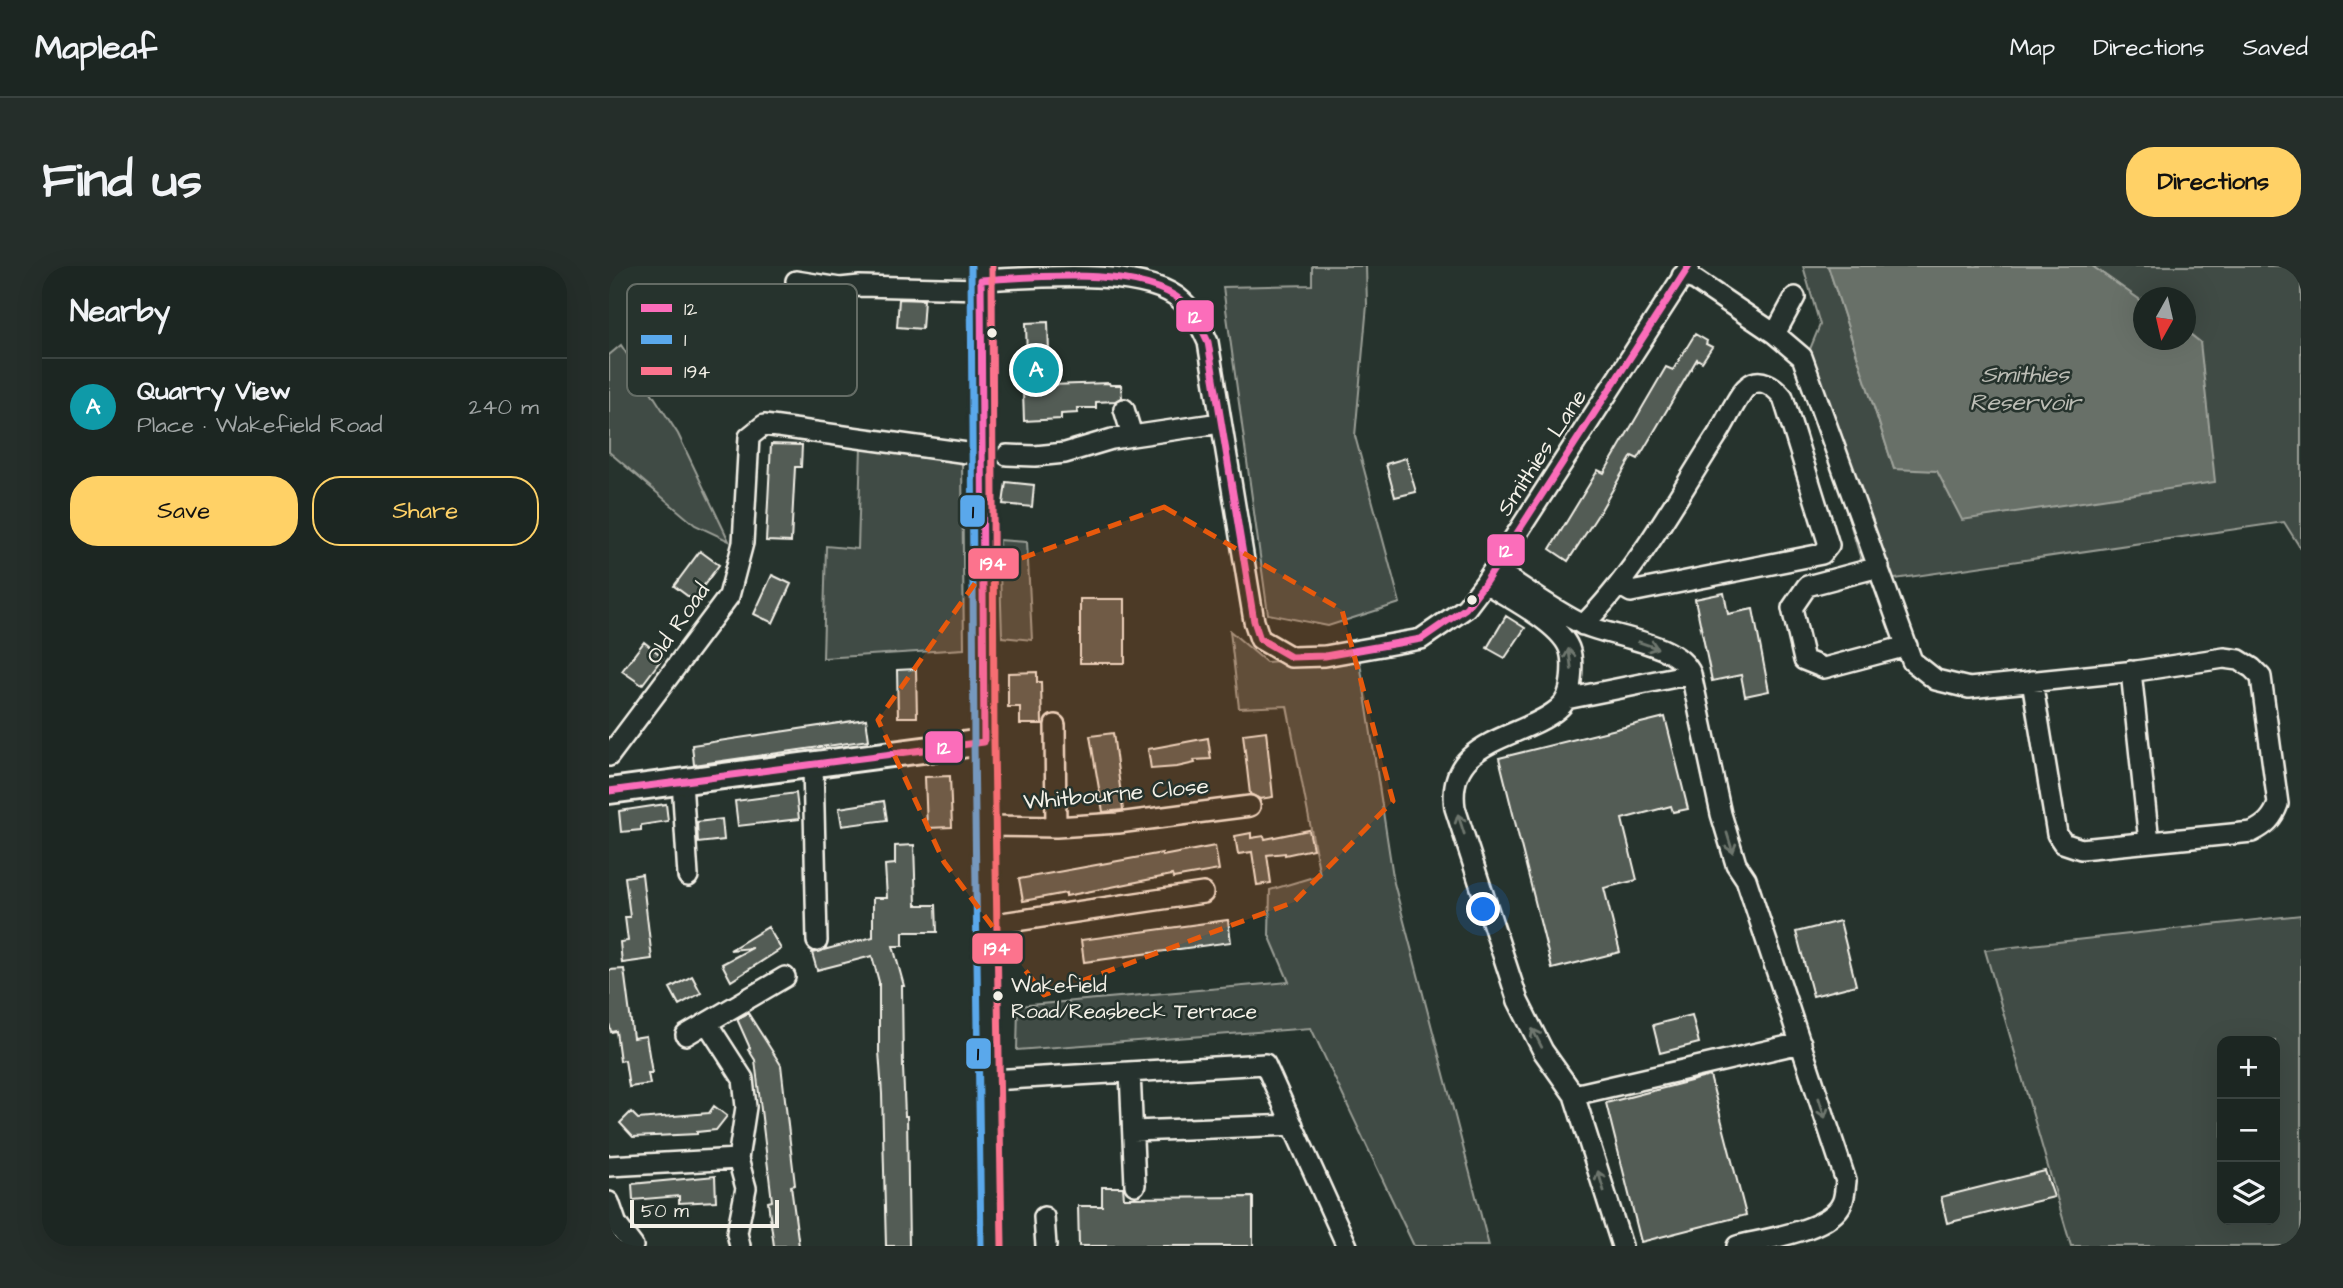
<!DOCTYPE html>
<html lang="en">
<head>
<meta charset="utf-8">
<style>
  :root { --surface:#1c2622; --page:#252e2a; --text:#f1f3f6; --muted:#a0a5a5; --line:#3a4340; --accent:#ffd166 }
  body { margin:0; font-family:"Architects Daughter",sans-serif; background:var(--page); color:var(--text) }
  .controls { position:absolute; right:21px; bottom:21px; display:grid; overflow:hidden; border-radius:14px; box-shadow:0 7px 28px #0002 }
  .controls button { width:63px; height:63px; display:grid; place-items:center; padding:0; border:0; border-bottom:2px solid var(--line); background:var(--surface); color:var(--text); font:35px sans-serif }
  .compass { position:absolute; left:1524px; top:21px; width:63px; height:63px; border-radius:50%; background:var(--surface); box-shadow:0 7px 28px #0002; rotate:188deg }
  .scale { position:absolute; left:21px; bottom:18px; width:149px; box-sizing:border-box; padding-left:7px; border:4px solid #f4f1e8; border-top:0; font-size:19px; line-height:24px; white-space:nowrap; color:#f4f1e8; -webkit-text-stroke:5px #26332d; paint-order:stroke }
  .you { position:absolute; left:875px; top:644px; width:24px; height:24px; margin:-18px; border:5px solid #fff; border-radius:50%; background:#1a73e8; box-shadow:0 0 0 10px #1a73e833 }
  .badge { display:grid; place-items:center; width:46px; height:46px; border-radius:50%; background:var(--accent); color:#fff; font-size:23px; font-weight:700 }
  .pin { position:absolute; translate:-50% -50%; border:4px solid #fff; box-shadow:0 2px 7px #0006 }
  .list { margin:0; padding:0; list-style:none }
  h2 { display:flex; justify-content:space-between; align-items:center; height:91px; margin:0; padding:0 28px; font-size:30px }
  h2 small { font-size:23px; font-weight:400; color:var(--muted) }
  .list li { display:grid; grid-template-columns:46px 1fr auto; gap:21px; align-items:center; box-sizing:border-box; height:98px; padding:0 28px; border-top:2px solid var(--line) }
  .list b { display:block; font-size:26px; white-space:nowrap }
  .list p { margin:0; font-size:23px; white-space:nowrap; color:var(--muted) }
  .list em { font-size:23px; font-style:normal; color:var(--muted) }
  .actions { display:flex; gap:14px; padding:21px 28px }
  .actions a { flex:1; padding:16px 0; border:2px solid var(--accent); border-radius:28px; text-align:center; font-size:24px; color:var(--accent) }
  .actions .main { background:var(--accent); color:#111 }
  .icon { flex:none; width:38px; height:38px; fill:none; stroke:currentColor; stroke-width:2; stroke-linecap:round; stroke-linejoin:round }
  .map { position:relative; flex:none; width:1692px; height:980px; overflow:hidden; border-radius:28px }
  header { display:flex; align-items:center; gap:42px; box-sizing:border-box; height:98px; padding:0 35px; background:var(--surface); border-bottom:2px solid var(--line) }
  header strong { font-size:33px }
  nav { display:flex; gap:38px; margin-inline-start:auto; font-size:24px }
  .intro { display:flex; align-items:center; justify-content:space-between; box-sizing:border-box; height:168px; padding:0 42px }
  h1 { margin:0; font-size:49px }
  .button { padding:18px 32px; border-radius:28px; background:var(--accent); color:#111; font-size:24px; font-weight:700 }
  main { display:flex; gap:42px; padding:0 42px }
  aside { flex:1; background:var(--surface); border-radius:28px; box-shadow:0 7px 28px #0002 }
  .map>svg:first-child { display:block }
  .green { fill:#414b45; stroke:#9a9e96; stroke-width:2; fill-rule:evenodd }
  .water { fill:#676f68; stroke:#9fa39b; stroke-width:2 }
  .building { fill:#525c55; stroke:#f4f1e8; stroke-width:2 }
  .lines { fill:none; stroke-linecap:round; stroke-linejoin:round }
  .minor-casing { stroke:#f4f1e8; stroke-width:24 }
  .major-casing { stroke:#f4f1e8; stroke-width:30 }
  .minor { stroke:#26332d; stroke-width:19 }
  .major { stroke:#26332d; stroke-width:24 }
  .bus-1-casing { stroke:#26332d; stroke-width:12 }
  .bus-2-casing { stroke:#26332d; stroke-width:12 }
  .bus-3-casing { stroke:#26332d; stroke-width:12 }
  .bus-1 { stroke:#fb6dba; stroke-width:7 }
  .bus-2 { stroke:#5aa8eb; stroke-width:7 }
  .bus-3 { stroke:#fc738d; stroke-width:7 }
  .oneway { stroke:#6e766e }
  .marked { fill:#e8590c; fill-opacity:0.2; stroke:#e8590c; stroke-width:5; stroke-dasharray:14 9; stroke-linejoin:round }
  .bus-dot { fill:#f4f1e8; stroke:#26332d; stroke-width:2.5 }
  .labels { text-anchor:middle; stroke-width:5; stroke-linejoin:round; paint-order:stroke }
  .bus-label { font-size:21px; fill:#f4f1e8; stroke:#26332d; text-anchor:start }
  .street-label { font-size:23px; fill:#f4f1e8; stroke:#26332d }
  .water-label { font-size:24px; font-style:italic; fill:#bcbdb5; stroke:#26332d }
  .key { fill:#26332d; stroke:#646c65; stroke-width:2 }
  .key-label { font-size:19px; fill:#f4f1e8 }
  .line-badge { stroke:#26332d; stroke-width:2.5 }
  .badge-label { font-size:19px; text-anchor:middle; font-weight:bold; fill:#fff }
  .pale-badge-label { font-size:19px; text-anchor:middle; font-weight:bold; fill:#111 }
</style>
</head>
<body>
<header>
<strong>Mapleaf</strong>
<nav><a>Map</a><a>Directions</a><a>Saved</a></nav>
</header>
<div class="intro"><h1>Find us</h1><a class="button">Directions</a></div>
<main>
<aside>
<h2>Nearby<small></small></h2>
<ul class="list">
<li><span class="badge" style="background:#0f9aa8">A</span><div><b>Quarry View</b><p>Place · Wakefield Road</p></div><em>240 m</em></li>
</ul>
<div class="actions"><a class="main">Save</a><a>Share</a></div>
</aside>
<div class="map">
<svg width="1692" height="980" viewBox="0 0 1692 980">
  <rect width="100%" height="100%" fill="#26332d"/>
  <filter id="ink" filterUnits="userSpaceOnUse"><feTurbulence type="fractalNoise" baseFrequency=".0143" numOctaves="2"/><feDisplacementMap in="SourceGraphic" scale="14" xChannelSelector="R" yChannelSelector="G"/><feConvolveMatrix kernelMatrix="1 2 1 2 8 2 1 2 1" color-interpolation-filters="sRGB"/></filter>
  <g filter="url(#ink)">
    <!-- green -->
    <path class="green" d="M703,0H757L758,39L746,170L791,337L719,360L659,348L614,21L703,19Z
      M1194,0H1219L1285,203L1591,76L1577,65L1576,32H1534V36L1483,0H1692V283L1675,256L1259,317L1194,100L1211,59Z
      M12,79L69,168L120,275L86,259L0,186V89Z
      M252,180L353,197L355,383L214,392L217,280L249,283Z
      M390,274L418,276L423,374L393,371Z
      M621,365L657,396L750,390L785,617L880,980H805L702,762L408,784L409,740L680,716L660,669L661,624L711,609L678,440L630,442Z
      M1692,649V980H1462L1376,684ZM1613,775H1666V954H1613Z"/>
    <!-- water -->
    <path class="water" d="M1219,0H1483L1534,36V74H1576L1577,65L1591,76L1606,216L1353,254L1328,205L1285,203Z"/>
    <!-- building -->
    <path class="building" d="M290,33L315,34L313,63L288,61Z
      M439,56L441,119L500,117L501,119H512L513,131L506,135L487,136V142H468L469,147L452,148V153L415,155L413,95H418L417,57Z
      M1086,68L1098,75L1097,78L1103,81L1093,96L1088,93L1029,193L1023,190L992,244L959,295L941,283L989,204L995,207L1057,101L1064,104Z
      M162,178L193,179L192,201H186L182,276L157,275Z
      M797,192L807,226L786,231L777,198Z
      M397,216L425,219L423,241L394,238Z
      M91,285L110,299L84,334L65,320Z
      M163,309L182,318L164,357L145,348Z
      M1115,327L1119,348L1144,343L1160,425L1136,430L1132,409L1103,415L1086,333Z
      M471,333H516V397H471Z
      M897,350L916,362L896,392L878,382Z
      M35,376L54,391L33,419L13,405Z
      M307,403L308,451H289L288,404Z
      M428,406V416H432L433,458H411V441H399V407Z
      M1056,451L1079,543L1064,546L1062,540L1013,553L1028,614L995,622L1011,686L943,703L890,492Z
      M257,453L260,474L85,499L83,479Z
      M657,465L664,531L651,533L641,528L634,468Z
      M504,467L514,544L494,546L481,470Z
      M599,472L602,493L585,494L586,497L568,501L542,503L539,483Z
      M341,510L343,561L318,562L316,511Z
      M187,527L190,553L129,560L126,535Z
      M275,535L278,554L233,560L230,542Z
      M57,538L59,555L32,559V564L12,566L10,545Z
      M113,553L115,574L89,577L88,556Z
      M700,564L704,583L676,589V587L658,589L662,617L648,619L643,586L629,588L626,570L642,567V572L655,570L656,573Z
      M305,579L307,639H327L328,666H294V680H284L295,720H293L294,801L296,850H298L300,980H277L273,828L270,785V716L263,690L208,704L203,687L264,671V632H278L276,599L286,598V580Z
      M606,580L610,604L564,612L563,609L457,630V627L414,635L410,613L553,587V590Z
      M33,608L43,693L13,697L11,676L19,675L16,651H21L16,611Z
      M619,654L622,676L475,696L472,674Z
      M1231,655L1247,719L1204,730L1187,666Z
      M159,661L172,683L122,715L113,698L143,682L121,684Z
      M15,703L24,772L37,770L43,807H39L41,818L20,821L16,794L11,795L7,765L2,766L0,757V704Z
      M83,710L92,727L70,739L61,722Z
      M139,747L172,799L186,919L182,920L190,980H165L159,936L163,935L146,794L139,783L141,782L128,753Z
      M1083,749L1090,777L1051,787L1044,759Z
      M1101,810L1137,949L1032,976L997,837Z
      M105,840L118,850L107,864L88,866V868L24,871L11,857L22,846L29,853L100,847Z
      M1436,905L1445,931L1338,957L1332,931Z
      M106,910L107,935L70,937V930L24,934L23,918Z
      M493,921H514L515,932L644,931V980H470L469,940H493Z"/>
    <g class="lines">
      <defs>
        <path id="minor" d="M1073,10L1086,14L1166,68L1193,91L1303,395L1327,414L1360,422L1527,405L1615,392L1630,394L1643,402L1652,411L1669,538C1664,552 1657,559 1643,566L1472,583L1454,577L1448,568L1423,415
          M372,14C423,12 536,0 573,35C586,47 592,61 599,76L645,355L651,373L682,391L716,390L812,373L857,342L876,317L1080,1
          M187,15L231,22L251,20L372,23
          M1166,68L1186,31
          M515,143L523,169
          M398,189L426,190L456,187L503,173L611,157
          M1270,301L1198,320L1183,342L1195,394L1215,402L1298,380
          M885,303C914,321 942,343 973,358C1003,372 1068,375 1082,408L1112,548L1127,598L1137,613L1237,915C1236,922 1236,931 1233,937C1221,965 1155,973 1128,980
          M876,317C899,331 950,357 960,382C964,392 963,405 962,414C961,425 958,436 949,443C912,474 836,472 846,542L909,735L934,785L965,829L1013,980
          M974,359C1027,307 1067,233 1107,171C1115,160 1129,128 1138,121C1151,109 1166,121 1174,131L1220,279L1213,288L1022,326L1010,319
          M1522,405L1540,576
          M957,433L1082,408
          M446,459L447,561
          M0,490L120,330L134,277L140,171L155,159L373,189
          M204,499L208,675
          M73,515L79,610
          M378,560L447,561L509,557L641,540
          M379,659L594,627
          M98,757L134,813L137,841L129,893L137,922L128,967L131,980
          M77,769L176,711
          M521,806L526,919
          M382,814L656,798L738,980
          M965,829L1192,777
          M524,865L684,859
          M0,900L129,893
          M0,936L8,959L24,980
          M435,951L437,980"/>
        <path id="major" d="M372,0L375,476L383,980
          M0,525L375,476"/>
      </defs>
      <!-- minor casing -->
      <use href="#minor" class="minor-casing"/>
      <!-- major casing -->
      <use href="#major" class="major-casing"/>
      <!-- minor -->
      <use href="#minor" class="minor"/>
      <!-- major -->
      <use href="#major" class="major"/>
      <defs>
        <path id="bus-1" d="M0,525L375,476L372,14C427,11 529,0 573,35C586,45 592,62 599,76L645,355L651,373L682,391L716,390L812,373L857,342L876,317L1080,0"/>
        <path id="bus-2" d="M362,0L365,476L372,980"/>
        <path id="bus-3" d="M383,0L385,476L393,980"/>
      </defs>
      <!-- bus-1 casing -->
      <use href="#bus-1" class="bus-1-casing"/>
      <!-- bus-2 casing -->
      <use href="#bus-2" class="bus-2-casing"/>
      <!-- bus-3 casing -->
      <use href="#bus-3" class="bus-3-casing"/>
      <!-- bus-1 -->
      <use href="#bus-1" class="bus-1"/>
      <!-- bus-2 -->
      <use href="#bus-2" class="bus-2"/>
      <!-- bus-3 -->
      <use href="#bus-3" class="bus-3"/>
    </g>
    <!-- one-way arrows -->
    <defs><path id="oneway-shaft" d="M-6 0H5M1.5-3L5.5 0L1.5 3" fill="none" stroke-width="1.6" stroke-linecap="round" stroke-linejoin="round" transform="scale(1.75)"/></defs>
    <g class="oneway">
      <use href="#oneway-shaft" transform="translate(1039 379) rotate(19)"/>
      <use href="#oneway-shaft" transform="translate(961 393) rotate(-98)"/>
      <use href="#oneway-shaft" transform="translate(852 558) rotate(-108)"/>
      <use href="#oneway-shaft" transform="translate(1121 577) rotate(73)"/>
      <use href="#oneway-shaft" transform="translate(928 772) rotate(-117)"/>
      <use href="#oneway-shaft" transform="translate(1213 842) rotate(72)"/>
      <use href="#oneway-shaft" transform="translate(992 915) rotate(-107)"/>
    </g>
  </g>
  <!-- marked area -->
  <path class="marked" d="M555,241L733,344L784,535L685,636L435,729L335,596L269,454L374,306Z"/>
  <!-- markers -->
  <g class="bus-dot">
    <circle cx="383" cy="67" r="6"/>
    <circle cx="863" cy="334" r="6"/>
    <circle cx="389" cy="730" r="6"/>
  </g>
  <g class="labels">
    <!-- bus labels -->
    <g class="bus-label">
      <text x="402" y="726">Wakefield<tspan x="402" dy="26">Road/Reasbeck Terrace</tspan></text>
    </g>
    <!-- street labels -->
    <g class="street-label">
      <text transform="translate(932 186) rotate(-57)" y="8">Smithies Lane</text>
      <text transform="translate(68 357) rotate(-55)" y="8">Old Road</text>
      <text transform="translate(507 527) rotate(-5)" y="8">Whitbourne Close</text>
    </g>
    <!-- water labels -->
    <g class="water-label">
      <text x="1416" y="116">Smithies<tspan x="1416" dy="28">Reservoir</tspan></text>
    </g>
  </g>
  <!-- legend -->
  <rect x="18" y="18" width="230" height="112" rx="10" class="key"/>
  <rect x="32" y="38" width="31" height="8" fill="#fb6dba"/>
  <rect x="32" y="69" width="31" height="9" fill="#5aa8eb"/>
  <rect x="32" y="101" width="31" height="8" fill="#fc738d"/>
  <g class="key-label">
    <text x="75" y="49">12</text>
    <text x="75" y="80">1</text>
    <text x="75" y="112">194</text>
  </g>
  <g class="line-badge">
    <rect x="566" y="33" width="40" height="34" rx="7" fill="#fb6dba"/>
    <rect x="350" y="228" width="27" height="34" rx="7" fill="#5aa8eb"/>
    <rect x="877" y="267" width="40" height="34" rx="7" fill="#fb6dba"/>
    <rect x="358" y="281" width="53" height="33" rx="7" fill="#fc738d"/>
    <rect x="315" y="464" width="40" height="34" rx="7" fill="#fb6dba"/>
    <rect x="362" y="666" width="53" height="33" rx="7" fill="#fc738d"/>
    <rect x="356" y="771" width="27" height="33" rx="7" fill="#5aa8eb"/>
  </g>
  <g class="badge-label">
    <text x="586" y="57">12</text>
    <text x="897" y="291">12</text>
    <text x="384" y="304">194</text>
    <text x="335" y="488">12</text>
    <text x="388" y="689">194</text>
  </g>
  <g class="pale-badge-label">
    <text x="364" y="252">1</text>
    <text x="369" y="794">1</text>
  </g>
</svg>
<div class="controls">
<button>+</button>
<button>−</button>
<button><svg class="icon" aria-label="layers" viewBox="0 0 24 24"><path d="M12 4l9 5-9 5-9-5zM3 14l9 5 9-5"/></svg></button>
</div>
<svg class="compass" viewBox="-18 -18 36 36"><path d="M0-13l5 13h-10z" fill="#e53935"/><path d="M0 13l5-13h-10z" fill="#a0a5a5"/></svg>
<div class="scale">50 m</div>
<div class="you"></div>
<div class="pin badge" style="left:427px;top:104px;background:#0f9aa8">A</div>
</div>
</main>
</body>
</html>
